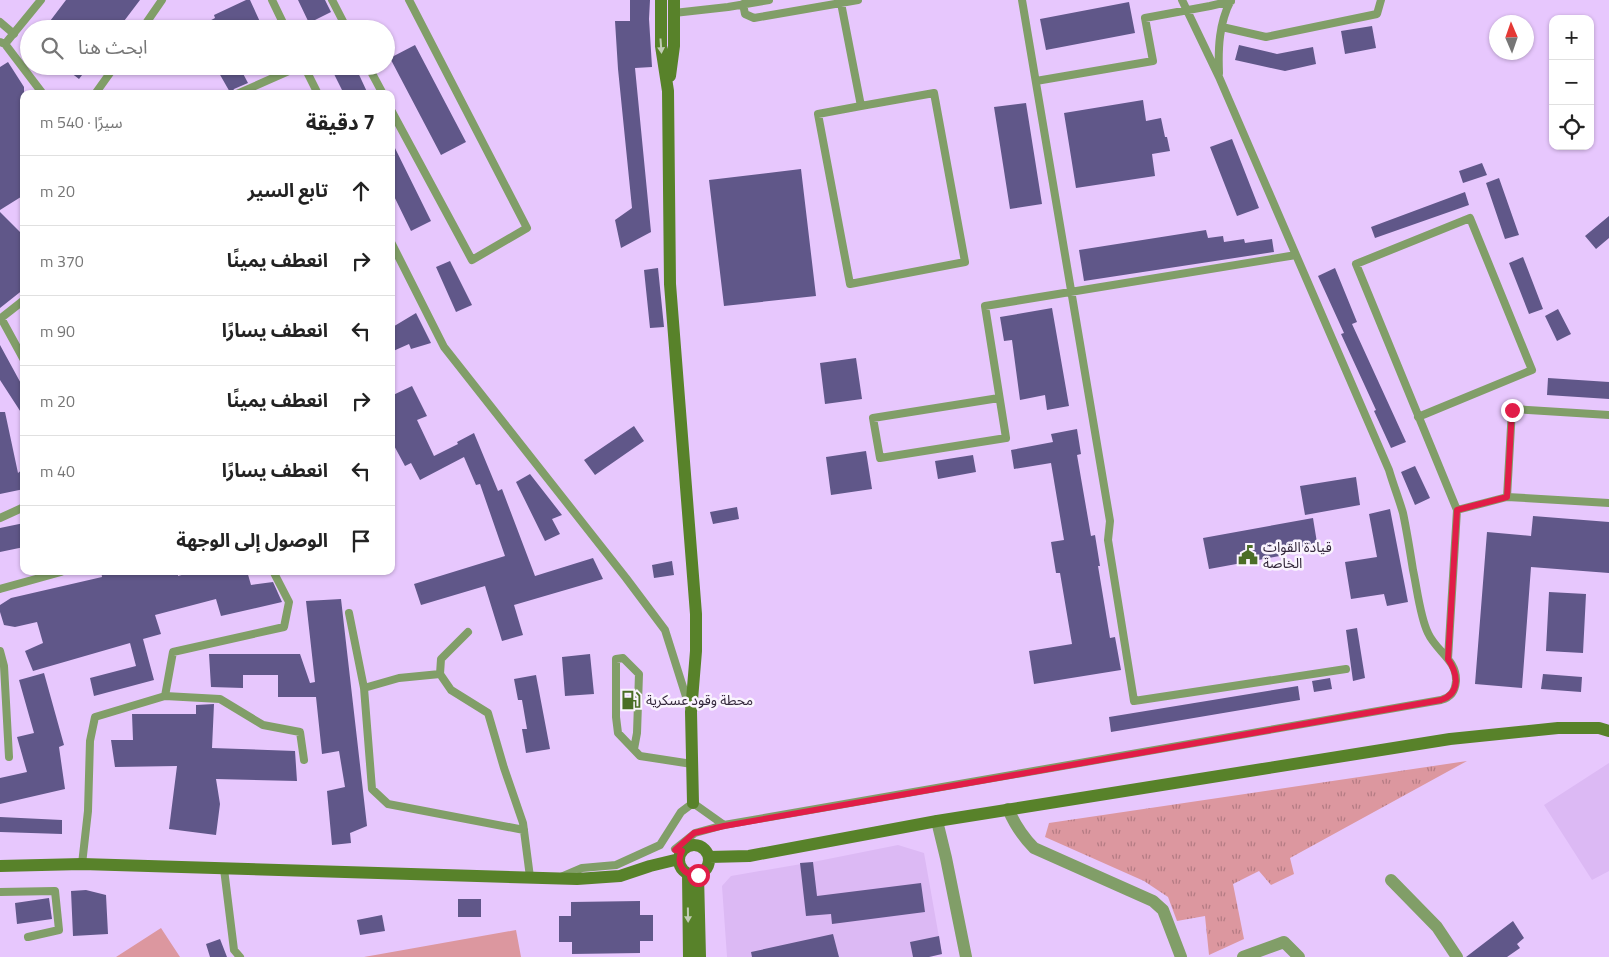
<!DOCTYPE html>
<html lang="ar">
<head>
<meta charset="utf-8">
<style>
  :root { --surface:#fff; --page:#f6f6f6; --text:#222; --muted:#767676; --line:#e0e0e0 }
  body { margin:0; font-family:"Titillium Web","Noto Sans Arabic",sans-serif; background:var(--page); color:var(--text); direction:rtl }
  .controls { position:absolute; right:15px; top:15px; display:grid; overflow:hidden; border-radius:10px; box-shadow:0 1px 4px #0004 }
  .controls button { width:45px; height:45px; display:grid; place-items:center; padding:0; border:0; border-bottom:1px solid var(--line); background:var(--surface); color:var(--text); font:25px sans-serif }
  .compass { position:absolute; left:1489px; top:15px; width:45px; height:45px; border-radius:50%; background:var(--surface); box-shadow:0 1px 4px #0004; rotate:358deg }
  .stop { position:absolute; width:15px; height:15px; margin:-11px; border:4px solid #e11d48; border-radius:50%; background:#fff }
  .stop.end { background:#e11d48; border-color:#fff; box-shadow:0 1px 5px #0008 }
  .list { margin:0; padding:0; list-style:none }
  h2 { display:flex; justify-content:space-between; align-items:center; height:65px; margin:0; padding:0 20px; font-size:21px }
  h2 small { font-size:16px; font-weight:400; color:var(--muted) }
  .list li { display:grid; grid-template-columns:32px 1fr auto; gap:15px; align-items:center; box-sizing:border-box; height:70px; padding:0 20px; border-top:1px solid var(--line) }
  .list b { display:block; font-size:19px; white-space:nowrap }
  .list em { font-size:16px; font-style:normal; color:var(--muted) }
  .icon { flex:none; width:28px; height:28px; fill:none; stroke:currentColor; stroke-width:2; stroke-linecap:round; stroke-linejoin:round }
  .map { position:relative; flex:none; width:1609px; height:957px; overflow:hidden; direction:ltr }
  .search { position:absolute; background:var(--surface); box-shadow:0 1px 4px #0004; left:20px; top:20px; width:375px; height:55px; display:flex; align-items:center; gap:12px; box-sizing:border-box; padding:0 18px; border-radius:28px; color:var(--muted); font-size:19px }
  .panel { position:absolute; background:var(--surface); box-shadow:0 1px 4px #0004; left:20px; top:90px; width:375px; height:485px; border-radius:10px; direction:rtl }
  .map>svg:first-child { display:block }
  .built { fill:#dcb9f4 }
  .grass { fill:url(#grass-tufts) }
  .garden { fill:#dc979f }
  .building { fill:#605789 }
  .lines { fill:none; stroke-linecap:round; stroke-linejoin:round }
  .lane { stroke:#819e68; stroke-width:8 }
  .street { stroke:#819e68; stroke-width:12 }
  .secondary { stroke:#58822a; stroke-width:12 }
  .oneway { fill:#c1ccb4 }
  .route { stroke:#e11d48; stroke-width:6 }
  .labels { text-anchor:middle; stroke-width:5; stroke-linejoin:round; paint-order:stroke }
  .poi-label { font-size:14px; fill:#33273b; stroke:#faf4fe; text-anchor:start }
</style>
</head>
<body>
<div class="map">
<svg width="1609" height="957" viewBox="0 0 1609 957">
  <defs>
    <pattern id="grass-tufts" width="24" height="20" patternUnits="userSpaceOnUse" patternTransform="scale(1.25)"><rect width="24" height="20" fill="#dc979f"/><path d="M3 7l-1-3M5 7V3M7 7l1-3M15 17l-1-3M17 17v-4M19 17l1-3" fill="none" stroke="#b37b83"/></pattern>
  </defs>
  <rect width="100%" height="100%" fill="#e7c7fd"/>
  <!-- built -->
  <path class="built" d="M1609,763V871L1592,880L1544,805Z
    M898,845L924,853L942,954L929,957H727L722,886L731,876L813,862Z"/>
  <!-- grass -->
  <path class="grass" d="M1467,761L1290,858L1294,874L1271,885L1259,871L1233,884L1244,939L1209,955L1205,916L1177,921L1168,897L1144,881L1045,837L1049,823Z"/>
  <!-- garden -->
  <path class="garden" d="M161,928L180,957H116Z
    M516,930L521,957H364Z"/>
  <!-- building -->
  <path class="building" d="M66,0H140L118,29H44Z
    M246,0H250L261,24L250,29H194L215,18L214,15Z
    M298,0H325L331,12L309,23Z
    M630,0H650L649,19L652,67L635,68L651,232L621,248L615,220L632,208L618,69L615,21H630Z
    M1129,2L1135,33L1046,50L1040,19Z
    M1372,26L1376,48L1345,54L1341,31Z
    M415,45L466,142L441,155L390,58Z
    M1239,45L1277,54L1313,47L1316,64L1285,71L1235,60Z
    M8,62L24,87V195L0,210V67Z
    M62,66H89L79,79Z
    M232,66H239L248,83L234,89L231,94L219,73Z
    M330,66H355L368,94H344Z
    M1143,100L1146,121L1161,118L1165,137H1167L1170,151L1152,154L1155,176L1076,188L1064,113Z
    M1026,103L1042,204L1010,209L994,107Z
    M1232,139L1259,208L1237,216L1210,147Z
    M391,140L431,221L411,231L391,190Z
    M1482,163L1487,175L1463,183L1459,171Z
    M801,169L816,296L724,306L709,180Z
    M1499,178L1519,235L1505,239L1486,183Z
    M1465,192L1469,205L1375,238L1371,227Z
    M0,212L24,236V289L0,308Z
    M1609,216V238L1596,249L1585,236Z
    M1206,230L1208,238L1223,236L1224,242L1244,239L1245,243L1272,239L1274,252L1084,281L1079,250Z
    M1523,257L1543,309L1529,314L1509,263Z
    M450,261L472,305L456,312L436,267Z
    M658,268L664,327L650,328L644,270Z
    M1335,268L1357,322L1352,324L1406,442L1391,448L1374,411L1376,410L1341,334L1344,333L1318,276Z
    M1052,308L1069,406L1047,410L1045,395L1020,400L1012,340L1004,341L1000,317Z
    M1558,309L1571,334L1557,341L1545,316Z
    M416,313L431,343L411,349L409,344L391,352V328Z
    M0,345L24,389V417L0,380Z
    M856,358L862,399L825,404L820,363Z
    M1548,378L1609,382V399L1547,395Z
    M412,386L427,416L417,420L434,456L458,444L457,442L474,433L498,491L502,489L535,576L593,558L603,579L514,605L523,635L502,641L485,586L421,605L414,584L505,556L480,484L476,485L464,457L420,480L411,463L405,466L391,440V396Z
    M0,412H5L18,473L24,468V489L0,494Z
    M634,426L644,441L595,475L584,460Z
    M1077,429L1081,454L1077,455L1091,536L1095,535L1100,566H1098L1110,638L1115,637L1121,670L1034,684L1029,651L1072,644L1060,573H1056L1051,542L1064,540L1051,463L1014,469L1011,450L1053,442L1051,434Z
    M866,451L872,489L831,495L826,457Z
    M973,455L976,472L938,479L935,461Z
    M1415,466L1430,498L1415,505L1401,472Z
    M530,474L562,515L552,519L560,534L545,541L516,482Z
    M1356,477L1360,505L1305,515L1300,486Z
    M737,507L739,519L713,524L710,512Z
    M1390,509L1408,602L1387,606L1384,594L1351,599L1345,562L1377,557L1369,514Z
    M1533,516L1609,522V573L1531,567L1522,688L1475,684L1487,532L1531,536Z
    M1313,518L1318,549L1209,569L1203,538Z
    M24,523V547L0,552V528Z
    M672,561L674,575L654,578L652,565Z
    M101,571H178V576L196,571H247L251,585L273,582L282,602L221,616L216,599L155,615L161,634L143,639L154,680L94,696L90,678L136,666L130,643L33,671L25,651L43,643L37,622L15,627L4,625L0,612V605L11,598L102,577Z
    M1549,592L1586,594L1583,653L1546,651Z
    M341,599L367,826L350,833L351,843L332,845L327,791L345,787L339,751L322,754L316,697H278V675H243V688L211,687L209,654H300L310,683L315,682L306,601Z
    M1357,628L1365,678L1353,681L1346,630Z
    M590,654L594,694L565,696L562,657Z
    M44,673L64,745L59,747L65,789L0,804V778L27,772L17,737L34,733L19,680Z
    M1543,674L1582,677L1581,692L1541,689Z
    M536,675L550,749L526,753L522,729H527L522,700H518L514,679Z
    M1330,678L1332,689L1314,692L1312,681Z
    M1298,686L1300,700L1111,732L1109,717Z
    M214,704L212,748L295,751L297,781L216,779L220,804L216,835L169,829L177,766L115,767L111,740H133L132,714H196V705Z
    M0,817L62,820V834L0,832Z
    M813,862L817,896L921,883L925,912L832,924L831,914L806,916L800,863Z
    M86,890L106,895L108,934L73,936L71,891Z
    M49,898L52,919L17,924L15,903Z
    M458,899H481V917H458Z
    M640,901V915H653V941H640V953L572,954V942H559V916H571V902Z
    M382,915L385,931L360,935L357,920Z
    M1513,921L1524,938L1517,944L1520,948L1507,957H1466Z
    M833,934L839,957H752L751,952Z
    M939,936L942,954L929,957H913L910,942Z
    M220,939L227,957H210L206,944Z"/>
  <g class="lines">
    <!-- lane -->
    <path class="lane" d="M272,0L286,29
      M332,0L347,29
      M1022,0L1110,521L1108,540L1134,701L1346,669
      M841,3L861,106L934,93L965,262L850,284L818,114L861,106
      M743,4L745,14L754,18L858,0
      M674,13L728,7L769,0
      M0,22L14,34
      M1222,27L1266,37L1377,14L1381,0
      M142,29L162,0
      M0,42L5,44L43,94
      M5,44L41,0
      M304,66L318,94
      M368,66L383,94
      M1219,73C1218,48 1219,23 1231,0
      M1036,81L1153,61L1145,18L1210,6L1231,1
      M95,94L115,66
      M237,94L300,66
      M391,110L472,260L527,228L409,0
      M391,242L444,347L626,578L665,630L689,706
      M24,300L1,318L24,360
      M999,398L873,418L880,458L1006,438L985,306L1296,255
      M1418,417L1532,370L1470,218L1356,264L1457,510L1448,659
      M1507,497L1512,409L1609,415
      M1457,510L1507,497L1609,503
      M0,518L24,507
      M0,589L61,572
      M349,613L364,688
      M0,651L4,666L9,757
      M440,674L441,659L468,632
      M165,696L173,652L284,627L289,602L273,571
      M634,749L637,733L639,674L623,658L616,659V717L618,733L640,756L692,764
      M524,830L388,804L372,789L364,688L399,678L440,674L451,690L488,713L504,768L523,823L530,877
      M675,849L695,833L724,825L1441,700C1451,697 1455,692 1456,681C1457,660 1436,651 1428,633C1420,617 1417,588 1413,570C1410,551 1407,532 1403,513C1399,499 1393,484 1389,470L1219,77L1182,0
      M82,864L88,811L90,741L95,717L165,696L220,699L263,725L300,732L304,760
      M224,869L234,950L240,957
      M561,877L582,868L616,865L660,845L681,812L693,803L724,825
      M0,892L55,891L59,930L28,937"/>
    <!-- street -->
    <path class="street" d="M1008,809C1015,825 1022,836 1034,848L1153,901L1163,910L1181,957
      M937,821L946,858L966,957
      M1391,880L1437,927L1457,957
      M1243,957L1284,942L1299,957"/>
    <!-- secondary -->
    <path class="secondary" d="M661,0V46L668,91L670,284L696,614V651L691,712L693,803
      M670,76L674,46V0
      M679 860a15 15 0 1 1 30 0a15 15 0 1 1-30 0Z
      M709,857L749,856L937,821L1450,739L1558,728H1599L1609,731
      M0,866L82,864L577,879L620,876L650,866L679,859
      M688,874L689,957
      M698,875L700,957"/>
  </g>
  <!-- one-way arrows -->
  <defs><path id="oneway-solid" d="M-6-.8H1V-3.2L6.5 0L1 3.2V.8H-6Z" transform="scale(1.25)"/></defs>
  <g class="oneway">
    <use href="#oneway-solid" transform="translate(661 46) rotate(86)"/>
    <use href="#oneway-solid" transform="translate(688 915) rotate(89)"/>
  </g>
  <g class="lines">
    <!-- route -->
    <path class="route" d="M698,875C684,876 675,864 682,851L675,850L694,833L724,826L1441,700C1461,693 1458,674 1448,659L1457,510L1507,497L1512,410"/>
  </g>
  <!-- icons -->
  <defs>
    <symbol id="civic-bare" viewBox="-9 -9 18 18"><path d="M-.6-6.5H3V-4.5H.6V-3L4-1V1h2V6H-6V1h2V-1L-.6-3ZM-1.2 2.5V6h2.4V2.5Z" fill="#4b6e26" stroke="#faf4fe" stroke-width="2.5" paint-order="stroke"/></symbol>
    <symbol id="fuel-bare" viewBox="-9 -9 18 18"><path d="M-5.5-6h7V0h2V4h1.3V-2.5L3-4.5l.8-.8L6-3V5H2.5V1h-1V6h-7ZM-4.2-4.7v3.2H.2V-4.7Z" fill="#4b6e26" stroke="#faf4fe" stroke-width="2.5" paint-order="stroke"/></symbol>
  </defs>
  <g fill-rule="evenodd">
    <use href="#civic-bare" x="1234" y="541" width="28" height="28"/>
    <use href="#fuel-bare" x="617" y="686" width="28" height="28"/>
  </g>
  <g class="labels">
    <!-- poi labels -->
    <g class="poi-label">
      <text x="1263" y="552">قيادة القوات<tspan x="1263" dy="16">الخاصة</tspan></text>
      <text x="646" y="705">محطة وقود عسكرية</text>
    </g>
  </g>
</svg>
<div class="controls">
<button>+</button>
<button>−</button>
<button><svg class="icon" aria-label="locate" viewBox="0 0 24 24"><circle cx="12" cy="12" r="6"/><path d="M12 2v4M12 18v4M2 12h4M18 12h4"/></svg></button>
</div>
<svg class="compass" viewBox="-18 -18 36 36"><path d="M0-13l5 13h-10z" fill="#e53935"/><path d="M0 13l5-13h-10z" fill="#767676"/></svg>
<div class="stop" style="left:698px;top:875px"></div>
<div class="stop end" style="left:1512px;top:410px"></div>
<div class="search"><svg class="icon" aria-label="search" viewBox="0 0 24 24"><circle cx="10" cy="10" r="6"/><path d="M15 15l6 6"/></svg>ابحث هنا</div>
<section class="panel">
<h2>7 دقيقة<small>سيرًا · 540 m</small></h2>
<ul class="list">
<li><svg class="icon" aria-label="ahead" viewBox="0 0 24 24"><path d="M12 20V5M6 11l6-6 6 6"/></svg><div><b>تابع السير</b></div><em>20 m</em></li>
<li><svg class="icon" aria-label="right" viewBox="0 0 24 24"><path d="M7 20v-9h11M14 6l5 5-5 5"/></svg><div><b>انعطف يمينًا</b></div><em>370 m</em></li>
<li><svg class="icon" aria-label="left" viewBox="0 0 24 24"><path d="M17 20v-9H6M10 6l-5 5 5 5"/></svg><div><b>انعطف يسارًا</b></div><em>90 m</em></li>
<li><svg class="icon" aria-label="right" viewBox="0 0 24 24"><path d="M7 20v-9h11M14 6l5 5-5 5"/></svg><div><b>انعطف يمينًا</b></div><em>20 m</em></li>
<li><svg class="icon" aria-label="left" viewBox="0 0 24 24"><path d="M17 20v-9H6M10 6l-5 5 5 5"/></svg><div><b>انعطف يسارًا</b></div><em>40 m</em></li>
<li><svg class="icon" aria-label="arrive" viewBox="0 0 24 24"><path d="M6 21V4h12l-3 4 3 4H6"/></svg><div><b>الوصول إلى الوجهة</b></div></li>
</ul>
</section>
</div>
</body>
</html>
